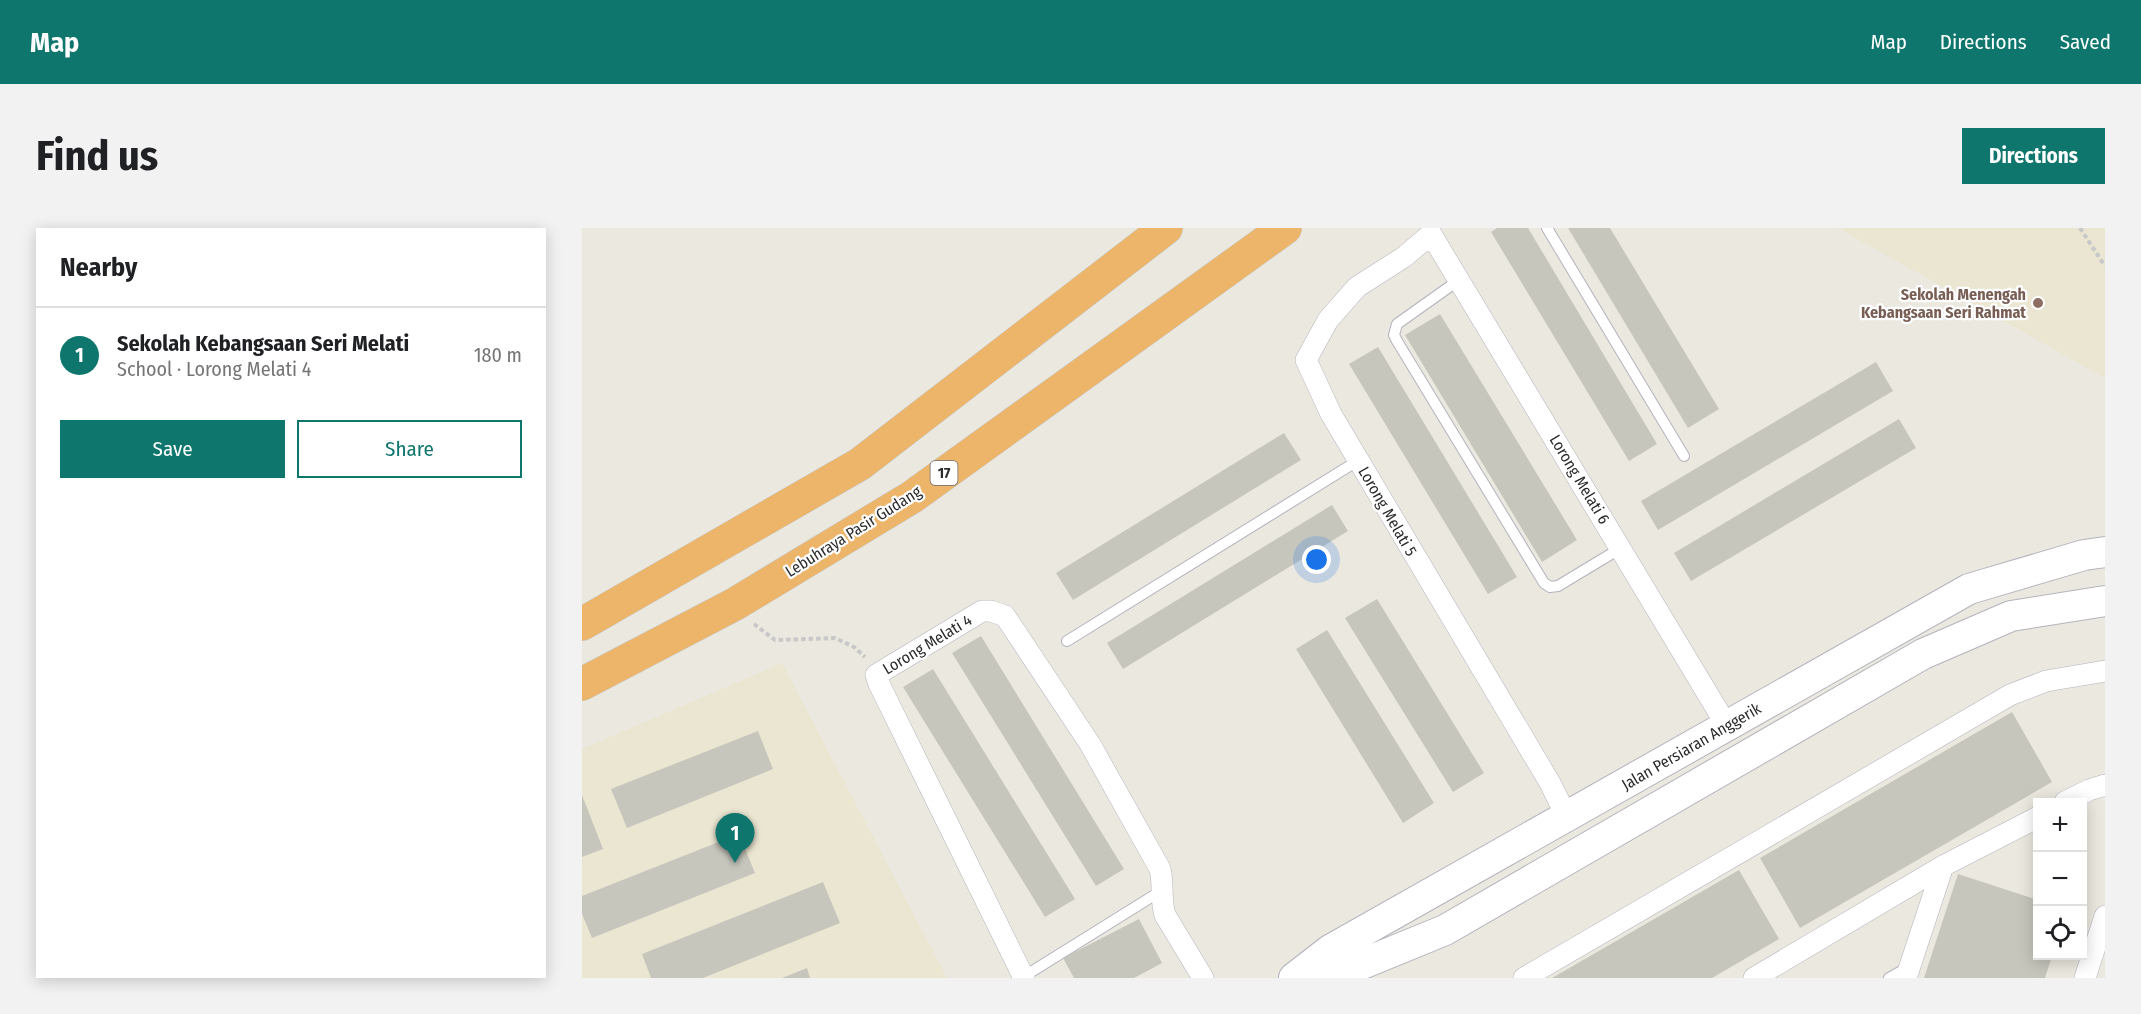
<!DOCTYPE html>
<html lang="en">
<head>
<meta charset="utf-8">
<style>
  :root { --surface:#fff; --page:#f2f2f2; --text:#202124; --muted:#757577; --line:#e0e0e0; --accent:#0f766e }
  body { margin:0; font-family:"Fira Sans Condensed",sans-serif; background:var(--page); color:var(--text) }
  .controls { position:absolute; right:18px; bottom:18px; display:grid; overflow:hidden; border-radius:0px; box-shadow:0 3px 15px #0003 }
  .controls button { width:54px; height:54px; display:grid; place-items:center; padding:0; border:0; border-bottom:2px solid var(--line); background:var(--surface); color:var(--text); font:30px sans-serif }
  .you { position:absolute; left:735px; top:332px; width:21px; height:21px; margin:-15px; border:4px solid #fff; border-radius:50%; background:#1a73e8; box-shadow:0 0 0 9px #1a73e833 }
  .badge { display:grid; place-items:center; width:39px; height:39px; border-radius:50%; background:var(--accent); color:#fff; font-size:20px; font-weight:700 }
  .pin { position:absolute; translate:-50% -50px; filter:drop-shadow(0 2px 3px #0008) }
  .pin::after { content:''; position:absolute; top:32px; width:21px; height:18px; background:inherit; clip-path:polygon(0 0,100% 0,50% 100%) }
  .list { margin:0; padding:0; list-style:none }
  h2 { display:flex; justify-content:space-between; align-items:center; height:78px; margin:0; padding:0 24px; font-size:26px }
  h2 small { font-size:20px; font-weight:400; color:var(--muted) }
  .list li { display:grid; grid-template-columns:39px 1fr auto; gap:18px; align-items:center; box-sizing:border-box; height:96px; padding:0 24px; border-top:2px solid var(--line) }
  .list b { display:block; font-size:22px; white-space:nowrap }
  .list p { margin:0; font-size:20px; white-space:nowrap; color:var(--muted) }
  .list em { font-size:20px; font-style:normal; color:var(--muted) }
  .actions { display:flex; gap:12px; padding:18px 24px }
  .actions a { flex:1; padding:14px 0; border:2px solid var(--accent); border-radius:0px; text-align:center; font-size:21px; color:var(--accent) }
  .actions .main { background:var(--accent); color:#fff }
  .icon { flex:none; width:33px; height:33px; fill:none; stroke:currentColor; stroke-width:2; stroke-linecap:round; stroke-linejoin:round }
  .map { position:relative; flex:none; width:1523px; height:750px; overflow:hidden; border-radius:0px }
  header { display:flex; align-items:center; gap:36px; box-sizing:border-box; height:84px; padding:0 30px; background:var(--accent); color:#fff }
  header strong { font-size:28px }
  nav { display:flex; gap:33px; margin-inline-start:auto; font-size:21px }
  .intro { display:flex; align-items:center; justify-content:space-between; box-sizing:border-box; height:144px; padding:0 36px }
  h1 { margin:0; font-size:42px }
  .button { padding:15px 27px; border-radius:0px; background:var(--accent); color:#fff; font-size:21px; font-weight:700 }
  main { display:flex; gap:36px; padding:0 36px }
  aside { flex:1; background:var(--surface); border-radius:0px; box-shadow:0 3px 15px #0003 }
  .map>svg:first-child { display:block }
  .education { fill:#ebe6d1 }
  .building { fill:#c7c6bd }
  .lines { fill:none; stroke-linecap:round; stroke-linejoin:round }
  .lane-casing { stroke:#b3b3bd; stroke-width:12 }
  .street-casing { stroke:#b3b3bd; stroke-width:22 }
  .secondary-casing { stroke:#b3b3bd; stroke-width:32 }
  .highway-casing { stroke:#c8c8c8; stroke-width:34 }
  .path { stroke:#c8c8c8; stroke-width:4; stroke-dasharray:4.5 3; stroke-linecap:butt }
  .lane { stroke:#fff; stroke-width:10 }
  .street { stroke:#fff; stroke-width:21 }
  .secondary { stroke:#fff; stroke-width:30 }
  .highway { stroke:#ecb569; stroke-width:33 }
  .education-dot { fill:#8d6e63; stroke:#fff; stroke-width:2 }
  .labels { text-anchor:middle; stroke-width:4.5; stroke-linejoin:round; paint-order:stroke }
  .shield { fill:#fff; stroke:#6b6b6b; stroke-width:1.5 }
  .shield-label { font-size:15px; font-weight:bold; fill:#2b2b2b }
  .education-label { font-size:16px; font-weight:bold; fill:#785e54; stroke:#fff; text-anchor:end }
  .street-label { font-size:16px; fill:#2b2b2b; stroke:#fff }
</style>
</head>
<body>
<header>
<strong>Map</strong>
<nav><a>Map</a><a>Directions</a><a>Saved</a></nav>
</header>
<div class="intro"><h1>Find us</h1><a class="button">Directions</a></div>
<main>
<aside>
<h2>Nearby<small></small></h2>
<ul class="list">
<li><span class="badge">1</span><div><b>Sekolah Kebangsaan Seri Melati</b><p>School · Lorong Melati 4</p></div><em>180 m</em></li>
</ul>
<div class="actions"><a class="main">Save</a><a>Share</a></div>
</aside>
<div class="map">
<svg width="1523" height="750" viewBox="0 0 1523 750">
  <rect width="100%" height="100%" fill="#ebe8df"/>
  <!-- education -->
  <path class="education" d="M1256,0H1523V150Z
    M200,435L365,750H0V521Z"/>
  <!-- building -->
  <path class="building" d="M915,0H946L1075,216L1047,233L909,4Z
    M986,0H1028L1137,181L1106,200Z
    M858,86L995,312L960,334L823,107Z
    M796,119L935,349L906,366L767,136Z
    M1294,134L1311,163L1076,302L1059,273Z
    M1317,191L1334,220L1109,353L1092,325Z
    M702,205L719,232L491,372L474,345Z
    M750,277L766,303L541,441L525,415Z
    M795,371L902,545L871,564L763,390Z
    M745,402L852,575L821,595L714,421Z
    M399,408L542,641L514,658L370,425Z
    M351,441L493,671L463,689L321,459Z
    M1430,484L1470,554L1218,700L1178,630Z
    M176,503L191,541L45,600L29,561Z
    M0,567L21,621L0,629Z
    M157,606L173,645L10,710L0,686V668Z
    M1157,642L1197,711L1130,750H970Z
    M1376,646L1456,672V728H1470L1463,750H1342Z
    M241,654L258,695L121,750H69L60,726Z
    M557,691L580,735L552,750H492L481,730Z
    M225,740L228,750H200Z"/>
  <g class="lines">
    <defs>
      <path id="lane" d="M965,0L1102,228
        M877,52L815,96L812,107L815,113L962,355L968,359L976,358L1039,320
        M485,413L777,232
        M441,749L579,663
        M1307,750L1325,740"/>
      <path id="street" d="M1483,574L1507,562L1523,557
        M985,589L968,555L749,186L724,132L746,92L775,59L822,29L849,6L1145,498
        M442,750L297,456L294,447L400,383H409L423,388L508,516L578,641C582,656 578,671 583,687L621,750
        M942,750L1428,467L1464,453L1523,443
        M1172,750L1361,638L1456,589
        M1324,750L1361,638
        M1503,750L1523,688"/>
      <path id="secondary" d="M712,750L748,722L1387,361L1502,327L1523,324
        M746,750L863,702L1341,426L1429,388L1523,373"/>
      <path id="highway" d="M0,396L278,236L584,0
        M0,456L153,376L330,269L703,0"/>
    </defs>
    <!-- lane casing -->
    <use href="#lane" class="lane-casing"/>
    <!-- street casing -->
    <use href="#street" class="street-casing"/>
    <!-- secondary casing -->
    <use href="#secondary" class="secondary-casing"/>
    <!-- highway casing -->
    <use href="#highway" class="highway-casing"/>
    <!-- path -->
    <path class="path" d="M1498,0L1523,38
      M172,396L193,412L253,410L272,419L283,429"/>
    <!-- lane -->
    <use href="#lane" class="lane"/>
    <!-- street -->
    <use href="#street" class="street"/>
    <!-- secondary -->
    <use href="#secondary" class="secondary"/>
    <!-- highway -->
    <use href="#highway" class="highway"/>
  </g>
  <!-- markers -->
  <circle class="education-dot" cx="1456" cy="75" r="6"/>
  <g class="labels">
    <!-- shield labels -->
    <rect class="shield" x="348.5" y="233" width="27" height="24" rx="4.5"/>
    <g class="shield-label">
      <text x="362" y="250">17</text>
    </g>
    <!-- education labels -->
    <g class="education-label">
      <text x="1444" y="72">Sekolah Menengah<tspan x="1444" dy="18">Kebangsaan Seri Rahmat</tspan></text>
    </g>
    <!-- street labels -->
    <g class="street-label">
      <text transform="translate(998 251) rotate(59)" y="6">Lorong Melati 6</text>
      <text transform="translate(806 283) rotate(60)" y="6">Lorong Melati 5</text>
      <text transform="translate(271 303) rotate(-32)" y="6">Lebuhraya Pasir Gudang</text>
      <text transform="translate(345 416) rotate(-31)" y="6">Lorong Melati 4</text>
      <text transform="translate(1109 518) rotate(-30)" y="6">Jalan Persiaran Anggerik</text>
    </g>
  </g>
</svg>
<div class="controls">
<button>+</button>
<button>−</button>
<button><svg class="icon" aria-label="locate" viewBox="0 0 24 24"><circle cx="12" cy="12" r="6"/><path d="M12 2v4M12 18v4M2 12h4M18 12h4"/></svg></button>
</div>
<div class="you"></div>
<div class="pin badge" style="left:153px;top:635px">1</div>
</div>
</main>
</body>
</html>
